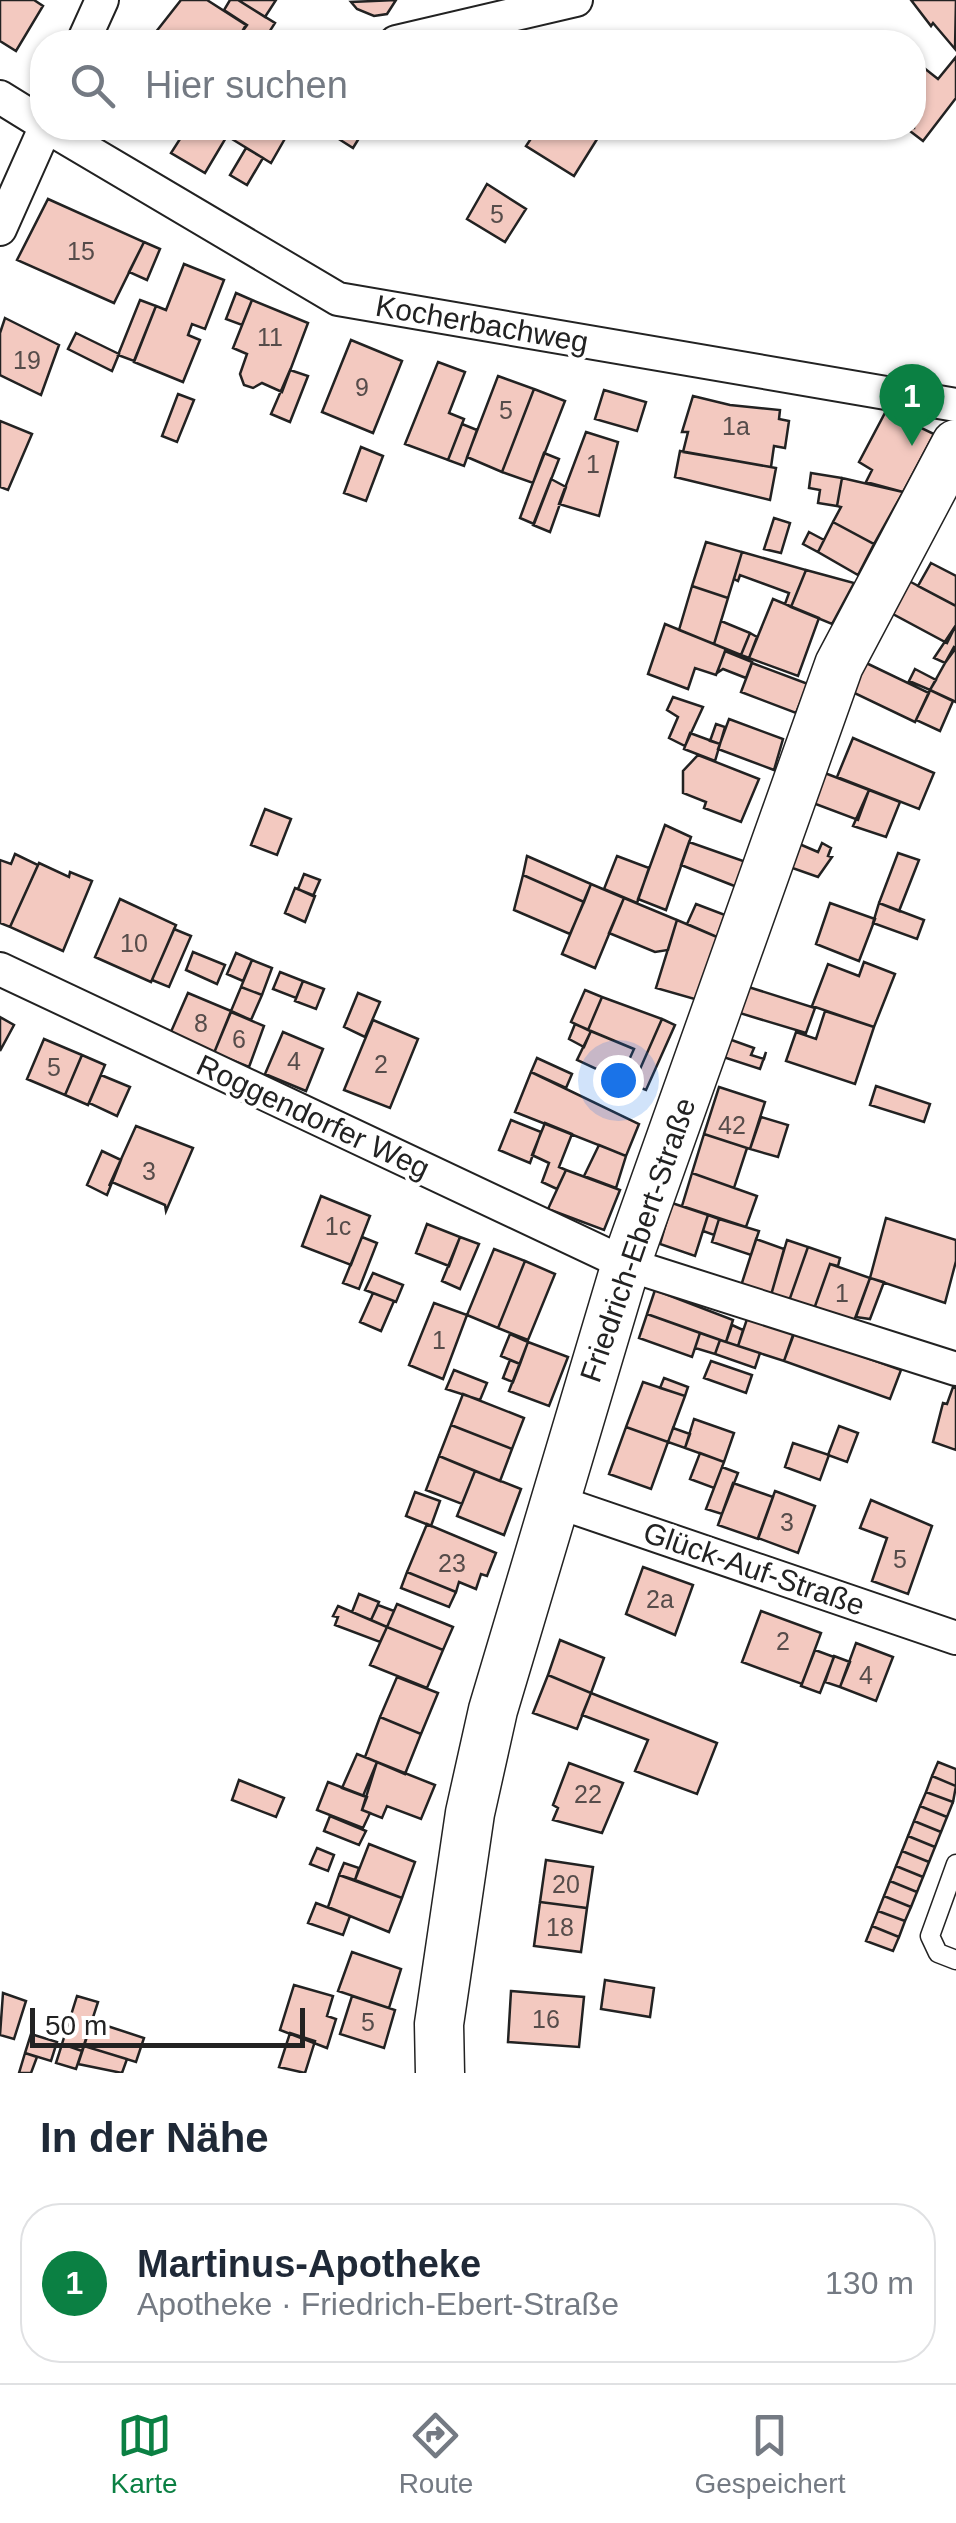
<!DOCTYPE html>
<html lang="de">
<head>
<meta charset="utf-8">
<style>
  :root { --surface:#fff; --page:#f6f6f7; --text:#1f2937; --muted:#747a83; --line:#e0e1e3; --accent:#0b8043 }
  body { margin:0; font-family:Arial,sans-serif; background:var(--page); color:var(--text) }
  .scale { position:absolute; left:30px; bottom:25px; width:275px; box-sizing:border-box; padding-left:10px; border:5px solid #222; border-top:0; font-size:28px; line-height:35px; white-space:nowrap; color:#222; -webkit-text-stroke:8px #fff; paint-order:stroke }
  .you { position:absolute; left:618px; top:1080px; width:35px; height:35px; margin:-25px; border:8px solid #fff; border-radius:50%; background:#1a73e8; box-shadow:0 0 0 15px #1a73e833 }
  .badge { display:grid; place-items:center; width:65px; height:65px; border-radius:50%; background:var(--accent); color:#fff; font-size:32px; font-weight:700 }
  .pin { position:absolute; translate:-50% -82px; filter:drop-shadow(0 2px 5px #0008) }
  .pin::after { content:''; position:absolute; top:52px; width:35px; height:30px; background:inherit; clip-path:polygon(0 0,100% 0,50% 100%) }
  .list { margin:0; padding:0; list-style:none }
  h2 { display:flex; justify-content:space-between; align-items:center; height:130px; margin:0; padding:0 40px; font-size:42px }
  h2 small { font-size:32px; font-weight:400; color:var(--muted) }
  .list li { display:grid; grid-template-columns:65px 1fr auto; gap:30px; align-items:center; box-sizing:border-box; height:160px; margin:0 20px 20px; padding:0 20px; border:2px solid var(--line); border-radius:40px }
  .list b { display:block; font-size:38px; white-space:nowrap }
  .list p { margin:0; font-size:32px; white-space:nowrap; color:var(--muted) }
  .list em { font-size:32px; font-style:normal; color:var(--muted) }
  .icon { flex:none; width:55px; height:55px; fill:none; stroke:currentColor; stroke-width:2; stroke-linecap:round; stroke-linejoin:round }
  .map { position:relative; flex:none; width:956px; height:2073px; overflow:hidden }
  .search { position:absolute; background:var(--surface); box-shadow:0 2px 8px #0004; left:30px; right:30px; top:30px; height:110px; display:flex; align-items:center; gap:25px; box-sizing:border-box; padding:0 35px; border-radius:40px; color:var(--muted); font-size:38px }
  .sheet { height:310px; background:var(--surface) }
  nav { display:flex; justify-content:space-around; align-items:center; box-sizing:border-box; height:140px; border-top:2px solid var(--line); background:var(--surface); font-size:28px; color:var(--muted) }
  nav a { display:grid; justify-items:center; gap:5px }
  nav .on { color:var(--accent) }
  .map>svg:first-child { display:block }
  .building { fill:#f3c9c0; stroke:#222; stroke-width:2.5 }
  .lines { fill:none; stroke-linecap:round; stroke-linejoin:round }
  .lane-casing { stroke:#222; stroke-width:21 }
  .street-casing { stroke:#222; stroke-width:36 }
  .secondary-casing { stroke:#222; stroke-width:51 }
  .lane { stroke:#fff; stroke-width:18 }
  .street { stroke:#fff; stroke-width:32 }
  .secondary { stroke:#fff; stroke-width:48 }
  .labels { text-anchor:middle; stroke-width:8; stroke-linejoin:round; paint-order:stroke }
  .number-label { font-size:25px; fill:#564c4a }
  .street-label { font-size:30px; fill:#222; stroke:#fff }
</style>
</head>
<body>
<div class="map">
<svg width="956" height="2073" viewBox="0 0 956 2073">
  <rect width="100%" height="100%" fill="#fff"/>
  <!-- building -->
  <path class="building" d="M0,0H34L43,6L16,51L0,41Z
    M181,0H207L246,25L236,42L226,35L221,42H148Z
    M230,0H238L275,23L263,42L242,32L247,25L224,10Z
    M238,0H276L265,17Z
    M396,0L387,14L374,16L357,9L351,2Z
    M911,0H956L955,49L933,23L931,26Z
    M956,57V98L923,141L906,128H914V60L938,79Z
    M187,128H213L227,136L205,173L171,153Z
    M233,128H291L271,163L227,136Z
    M361,128L364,130L353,148L323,129Z
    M538,128H588L599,136L574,176L526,146Z
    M246,148L263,158L247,185L230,175Z
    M487,184L526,209L505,242L467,219Z
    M48,199L144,242L114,303L17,260Z
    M144,242L160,249L147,280L129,272Z
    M184,264L224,280L205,329L192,324L188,335L200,340L183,382L134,362L156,306L166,310Z
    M236,293L252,300L242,325L226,319Z
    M140,300L156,306L134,361L118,355Z
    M252,300L308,323L282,392L262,383L253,388L244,385L240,374L247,354L233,348Z
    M5,318L59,345L41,395L0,375V333Z
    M76,333L119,354L112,371L68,349Z
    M351,340L402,361L373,433L322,412Z
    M438,362L465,372L449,413L464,419L448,460L405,444Z
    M290,370L308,376L290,422L271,414Z
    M498,376L534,389L502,472L467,457Z
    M534,389L565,401L533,483L502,472Z
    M604,390L646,402L637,431L595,419Z
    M178,394L194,400L177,442L162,436Z
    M693,396L730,405L780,410L779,419L789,421L785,448L774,446L771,467L683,452L688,432H682Z
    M886,411L934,434L903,492L866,482L872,470L859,462Z
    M0,421L32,434L8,490L0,487Z
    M462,424L477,430L464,466L448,460Z
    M586,432L618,442L599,516L559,504Z
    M361,447L383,456L366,501L344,493Z
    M680,451L776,468L770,500L675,477Z
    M544,453L559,459L534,524L520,518Z
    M811,473L842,478L837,506L818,503L820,490L809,488Z
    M842,478L903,492L874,544L833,522L841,507L837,506Z
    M551,479L566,487L550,532L533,525Z
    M774,518L790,523L781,553L764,549Z
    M833,522L874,544L858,575L818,552Z
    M809,532L824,540L818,552L803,544Z
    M706,542L742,552L728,598L692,586Z
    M742,552L806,570L791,607L785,604L789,593L740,575L738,581L734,579Z
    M931,563L956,576V606L918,586Z
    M806,570L854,583L832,624L791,607Z
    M907,580L956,606V625L947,643L891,613Z
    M692,586L728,598L714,644L679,630Z
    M773,599L819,618L798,676L749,658Z
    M721,621L750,633L741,655L714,644Z
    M665,624L726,649L716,675L695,668L688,689L648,674Z
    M956,625V648L945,663L934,658Z
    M750,633L757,637L749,658L741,655Z
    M954,647L956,648V702L930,690Z
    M725,651L752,662L746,678L723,669L717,673Z
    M862,661L929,693L915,722L848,690Z
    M752,663L808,684L796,713L741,692Z
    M915,669L936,680L930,690L909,681Z
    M930,690L953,701L940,731L916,720Z
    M673,697L703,707L685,746L669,738L678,717L667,710Z
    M729,719L783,739L774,770L718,749Z
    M716,724L725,727L720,744L710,741Z
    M690,733L720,744L715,761L684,749Z
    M853,738L934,773L919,809L837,777Z
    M698,755L759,779L741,822L704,808L706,802L683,793V771Z
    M817,770L869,790L858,820L805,800Z
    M869,790L900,802L886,837L853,826Z
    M265,809L291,819L277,855L251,845Z
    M665,825L691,837L666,910L638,899Z
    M790,840L818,852L822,843L831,848L828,856L832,857L818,877L781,864Z
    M689,842L746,862L737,887L681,865Z
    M898,853L919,860L899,911L879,903Z
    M15,854L38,865L10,927L0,923V860L11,864Z
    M527,856L591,884L584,902L523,875Z
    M617,856L649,868L637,903L604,889Z
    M39,863L69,877L70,872L92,881L63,951L10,927Z
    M304,874L320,880L313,896L298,889Z
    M523,875L584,902L570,934L514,910Z
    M591,884L624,898L595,968L562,954Z
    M295,888L315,896L305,922L285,913Z
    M624,898L677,920L668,950L655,952L609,933Z
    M120,899L176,925L151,982L95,957Z
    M830,903L875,919L859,961L816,944Z
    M879,903L924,920L917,939L873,923Z
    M696,904L725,915L717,937L687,924Z
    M677,920L717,937L698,1000L656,988Z
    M174,929L191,936L169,987L152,980Z
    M193,952L225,965L217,984L186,970Z
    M236,953L252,960L243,981L227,974Z
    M252,960L272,968L262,995L241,987Z
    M864,962L895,974L874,1027L812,1006L828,964L859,976Z
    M280,972L303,981L296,998L273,989Z
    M303,981L324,989L316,1009L295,1001Z
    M742,985L815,1008L806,1033L733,1011Z
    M241,987L262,995L251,1020L231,1011Z
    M585,990L602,997L588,1030L571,1022Z
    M188,993L231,1011L214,1053L170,1034Z
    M358,993L380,1002L365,1037L344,1027Z
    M602,997L662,1019L633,1085L620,1080L634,1049L588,1030Z
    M825,1011L874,1027L855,1084L786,1061L796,1032L816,1039Z
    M231,1012L264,1026L249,1067L214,1053Z
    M0,1017L14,1025L0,1051Z
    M662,1019L675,1025L646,1090L633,1085Z
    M373,1020L418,1039L390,1108L344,1090Z
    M575,1024L591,1031L584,1047L569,1039Z
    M591,1031L634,1049L620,1080L577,1060Z
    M283,1032L323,1049L306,1091L265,1074Z
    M726,1038L754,1048L751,1055L764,1059L766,1052L760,1069L720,1056Z
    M44,1039L82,1055L65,1095L27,1079Z
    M82,1055L105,1065L88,1105L65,1095Z
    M537,1058L572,1074L566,1088L531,1072Z
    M531,1072L639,1124L626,1156L515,1112Z
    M101,1075L130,1087L117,1116L89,1103Z
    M876,1086L930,1104L924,1122L870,1105Z
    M719,1087L765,1102L750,1149L704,1134Z
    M761,1117L788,1125L778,1157L750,1149Z
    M511,1120L541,1132L530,1163L499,1150Z
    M545,1123L572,1134L559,1167L566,1170L557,1189L542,1182L549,1163L532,1155Z
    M136,1126L193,1148L166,1211L165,1205L112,1182L109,1186Z
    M704,1134L747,1148L734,1188L692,1173Z
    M599,1145L626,1156L616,1188L584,1176Z
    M102,1151L121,1160L107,1195L87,1185Z
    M566,1170L620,1190L604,1230L548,1209Z
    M692,1173L757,1196L746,1227L682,1206Z
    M321,1196L370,1216L351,1265L302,1246Z
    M672,1203L708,1215L695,1256L660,1244Z
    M708,1215L719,1219L714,1235L703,1231Z
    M886,1218L956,1240V1261L945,1303L870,1278Z
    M719,1219L759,1231L751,1255L712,1242Z
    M427,1224L460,1237L449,1266L416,1253Z
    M362,1237L377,1243L359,1289L343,1283Z
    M460,1237L479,1244L460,1289L442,1281Z
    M756,1239L784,1249L770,1299L740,1289Z
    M787,1240L808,1247L789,1301L771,1295Z
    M808,1247L840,1258L838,1266L830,1264L814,1309L789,1301Z
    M494,1249L525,1261L498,1328L467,1315Z
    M525,1261L555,1274L528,1340L498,1328Z
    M830,1264L870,1278L854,1321L814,1309Z
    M373,1273L403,1285L396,1302L365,1290Z
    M870,1278L884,1282L870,1319L856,1317Z
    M655,1290L733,1320L726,1342L647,1314Z
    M373,1293L394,1301L381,1331L360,1322Z
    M434,1303L467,1315L443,1379L409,1365Z
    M647,1314L700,1333L692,1357L639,1338Z
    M748,1316L795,1331L784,1361L738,1346Z
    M732,1325L743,1330L738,1346L726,1342Z
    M794,1332L901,1370L890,1399L784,1361Z
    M700,1333L720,1340L715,1354L695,1348Z
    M510,1334L528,1342L520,1364L501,1356Z
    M720,1340L760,1353L755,1368L715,1354Z
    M528,1342L568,1357L549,1406L509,1391Z
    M510,1360L520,1364L513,1382L503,1378Z
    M711,1361L752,1375L746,1393L704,1378Z
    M454,1370L487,1383L480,1400L446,1389Z
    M664,1378L688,1387L685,1396L660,1388Z
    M643,1382L685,1396L668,1442L626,1427Z
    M953,1387L956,1388V1450L933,1442L943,1403L947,1404Z
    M463,1394L524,1418L512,1449L451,1425Z
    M694,1419L734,1433L724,1462L685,1448Z
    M451,1425L512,1449L500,1481L439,1456Z
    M839,1426L858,1433L847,1462L828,1455Z
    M626,1427L668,1442L651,1489L609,1474Z
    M673,1428L690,1434L685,1448L668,1442Z
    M793,1443L829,1455L820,1480L785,1467Z
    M700,1453L724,1462L714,1488L690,1479Z
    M439,1456L475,1471L462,1504L426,1490Z
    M722,1467L738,1473L722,1514L706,1509Z
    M475,1471L521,1489L504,1535L457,1516Z
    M733,1483L773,1497L758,1539L718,1525Z
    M775,1491L815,1506L798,1553L758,1538Z
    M415,1492L440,1501L431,1526L406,1516Z
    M871,1500L932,1526L908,1594L872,1581L887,1538L860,1528Z
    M427,1524L496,1553L487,1576L481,1574L476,1589L459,1582L456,1592L407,1572Z
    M643,1567L693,1585L675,1635L626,1614Z
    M407,1572L456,1592L449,1607L401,1588Z
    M359,1594L379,1602L371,1620L352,1612Z
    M397,1604L453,1627L443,1650L387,1627Z
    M378,1605L394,1611L387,1627L371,1620Z
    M338,1606L387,1627L380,1642L335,1625L338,1617L333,1616Z
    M761,1611L821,1633L802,1684L742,1662Z
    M387,1627L443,1650L427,1688L370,1665Z
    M560,1640L604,1658L591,1693L548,1675Z
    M856,1643L893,1657L876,1701L840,1687Z
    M815,1650L834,1657L820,1693L801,1686Z
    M834,1656L850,1662L840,1687L825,1682Z
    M548,1675L591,1693L577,1729L533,1713Z
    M397,1677L438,1693L421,1734L380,1717Z
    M591,1693L717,1743L697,1794L635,1771L648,1740L582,1715Z
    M380,1717L421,1734L405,1774L365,1757Z
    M357,1754L377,1762L363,1796L342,1788Z
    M377,1762L435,1785L421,1819L387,1806L382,1818L362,1810Z
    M938,1762L956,1769V1786L932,1776Z
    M569,1763L623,1783L602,1833L553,1820L558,1808L553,1805Z
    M932,1776L956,1786L953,1802L926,1792Z
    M239,1780L284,1798L276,1817L232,1800Z
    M328,1782L367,1797L362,1810L370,1813L363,1828L317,1810Z
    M926,1792L953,1802L947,1817L920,1806Z
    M920,1806L947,1817L941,1832L914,1821Z
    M330,1816L366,1831L359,1845L324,1831Z
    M914,1821L941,1832L935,1847L908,1836Z
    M908,1836L935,1847L929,1862L902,1851Z
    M369,1844L415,1862L402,1898L355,1880Z
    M317,1848L334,1855L328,1871L310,1864Z
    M902,1851L929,1862L923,1877L896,1866Z
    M546,1860L593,1867L587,1908L540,1902Z
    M344,1863L359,1868L355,1880L339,1875Z
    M896,1866L923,1877L917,1892L890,1881Z
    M339,1875L402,1898L389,1932L328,1907Z
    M890,1881L917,1892L911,1907L884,1896Z
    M884,1896L911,1907L905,1921L878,1911Z
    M540,1902L587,1908L581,1952L534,1946Z
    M316,1903L350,1916L343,1935L308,1923Z
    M878,1911L905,1921L899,1937L872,1926Z
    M872,1926L899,1937L893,1951L866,1941Z
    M352,1952L401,1969L389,2008L338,1991Z
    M605,1980L654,1988L650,2017L601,2009Z
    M294,1985L333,1996L327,2016L336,2019L327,2048L280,2030Z
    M511,1991L584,1997L579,2047L508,2042Z
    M3,1993L26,2001L14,2039L0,2035Z
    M77,1996L98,2002L82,2051L62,2044Z
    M352,1996L395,2010L384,2048L340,2034Z
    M92,2021L144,2038L136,2062L84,2046Z
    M290,2033L315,2041L305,2073L279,2067Z
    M31,2034L57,2042L51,2061L25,2053Z
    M62,2044L82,2051L76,2069L56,2063Z
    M84,2046L127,2059L122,2073L78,2064Z
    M25,2053L37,2057L31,2073H19Z"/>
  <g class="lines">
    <defs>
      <path id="lane" d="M956,1864L930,1936L938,1953L956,1960"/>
      <path id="street" d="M83,42L102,0
        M396,42L576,0
        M0,97L42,123
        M49,128L338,299L956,405
        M0,229L45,128
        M0,969L626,1264L956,1369
        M552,1500L956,1638"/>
      <path id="secondary" d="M440,2073L439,2024L470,1813L493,1710L626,1264L839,665L956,444"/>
    </defs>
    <!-- lane casing -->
    <use href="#lane" class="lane-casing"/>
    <!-- street casing -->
    <use href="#street" class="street-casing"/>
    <!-- secondary casing -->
    <use href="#secondary" class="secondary-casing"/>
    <!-- lane -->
    <use href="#lane" class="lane"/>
    <!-- street -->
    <use href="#street" class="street"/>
    <!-- secondary -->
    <use href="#secondary" class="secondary"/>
  </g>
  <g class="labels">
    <!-- number labels -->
    <g class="number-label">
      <text x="497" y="223">5</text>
      <text x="81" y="260">15</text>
      <text x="270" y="346">11</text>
      <text x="27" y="369">19</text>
      <text x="362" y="396">9</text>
      <text x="506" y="419">5</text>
      <text x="736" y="435">1a</text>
      <text x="593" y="473">1</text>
      <text x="134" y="952">10</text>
      <text x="201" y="1032">8</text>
      <text x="239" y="1048">6</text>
      <text x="294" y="1070">4</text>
      <text x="381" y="1073">2</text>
      <text x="54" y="1076">5</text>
      <text x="732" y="1134">42</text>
      <text x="149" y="1180">3</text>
      <text x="338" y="1235">1c</text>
      <text x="842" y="1302">1</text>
      <text x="439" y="1349">1</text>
      <text x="787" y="1531">3</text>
      <text x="900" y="1568">5</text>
      <text x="452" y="1572">23</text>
      <text x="660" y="1608">2a</text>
      <text x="783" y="1650">2</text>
      <text x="866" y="1684">4</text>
      <text x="588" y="1803">22</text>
      <text x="566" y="1893">20</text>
      <text x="560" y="1936">18</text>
      <text x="546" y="2028">16</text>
      <text x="368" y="2031">5</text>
    </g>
    <!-- street labels -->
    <g class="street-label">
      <text transform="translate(482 324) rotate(10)" y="10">Kocherbachweg</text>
      <text transform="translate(313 1117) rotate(25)" y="10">Roggendorfer Weg</text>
      <text transform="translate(638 1240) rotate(-71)" y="10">Friedrich-Ebert-Straße</text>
      <text transform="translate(754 1569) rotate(19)" y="10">Glück-Auf-Straße</text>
    </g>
  </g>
</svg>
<div class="scale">50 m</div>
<div class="you"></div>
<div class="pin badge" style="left:912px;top:446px">1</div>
<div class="search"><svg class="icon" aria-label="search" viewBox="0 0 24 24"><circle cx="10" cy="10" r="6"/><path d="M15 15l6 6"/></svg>Hier suchen</div>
</div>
<section class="sheet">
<h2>In der Nähe<small></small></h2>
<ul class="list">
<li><span class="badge">1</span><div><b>Martinus-Apotheke</b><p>Apotheke · Friedrich-Ebert-Straße</p></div><em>130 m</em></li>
</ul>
</section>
<nav>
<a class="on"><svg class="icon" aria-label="map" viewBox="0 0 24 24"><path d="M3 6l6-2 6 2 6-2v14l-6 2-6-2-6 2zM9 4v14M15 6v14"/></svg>Karte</a>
<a><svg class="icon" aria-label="directions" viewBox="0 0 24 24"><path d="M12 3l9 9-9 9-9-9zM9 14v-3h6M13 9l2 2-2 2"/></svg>Route</a>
<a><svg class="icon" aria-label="saved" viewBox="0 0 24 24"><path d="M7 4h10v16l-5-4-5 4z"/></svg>Gespeichert</a>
</nav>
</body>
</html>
